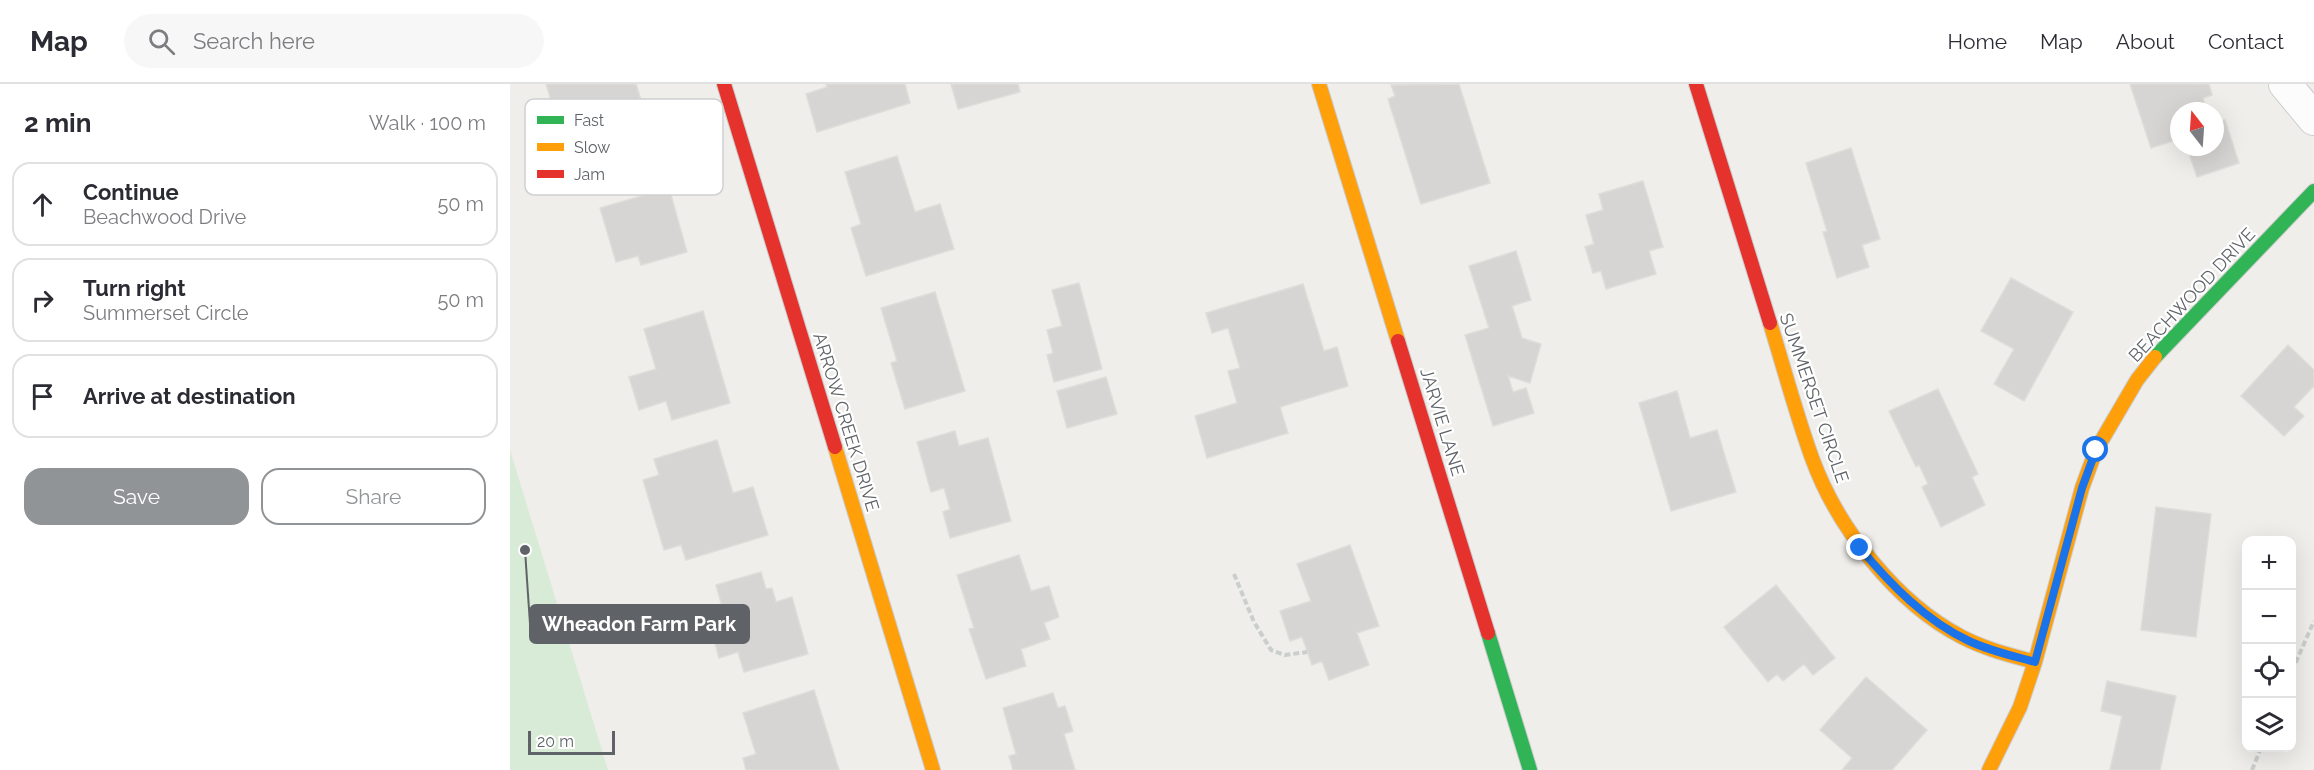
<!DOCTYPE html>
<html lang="en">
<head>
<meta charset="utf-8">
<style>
  :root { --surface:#fff; --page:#f7f7f7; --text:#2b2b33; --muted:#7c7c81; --line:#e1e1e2; --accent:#919496 }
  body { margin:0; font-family:Raleway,sans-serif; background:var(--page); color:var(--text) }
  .controls { position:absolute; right:18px; bottom:18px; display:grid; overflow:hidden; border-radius:12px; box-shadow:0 6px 24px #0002 }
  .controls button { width:54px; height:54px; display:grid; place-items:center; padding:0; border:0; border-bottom:2px solid var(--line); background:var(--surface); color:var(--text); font:30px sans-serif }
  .compass { position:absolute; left:1660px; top:18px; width:54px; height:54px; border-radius:50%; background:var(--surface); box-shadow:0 6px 24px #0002; rotate:343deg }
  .scale { position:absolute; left:18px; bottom:15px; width:87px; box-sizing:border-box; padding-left:6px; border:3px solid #5f6368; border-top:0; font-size:16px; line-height:21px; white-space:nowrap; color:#5f6368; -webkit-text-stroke:4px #fff; paint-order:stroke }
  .stop { position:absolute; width:18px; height:18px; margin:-14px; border:4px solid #1a73e8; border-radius:50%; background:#fff }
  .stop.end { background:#1a73e8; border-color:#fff; box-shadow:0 2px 6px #0008 }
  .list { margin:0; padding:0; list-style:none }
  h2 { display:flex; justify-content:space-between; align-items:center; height:78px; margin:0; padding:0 24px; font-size:26px }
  h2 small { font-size:20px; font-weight:400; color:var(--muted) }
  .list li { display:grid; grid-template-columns:39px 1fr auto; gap:18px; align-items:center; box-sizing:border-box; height:84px; margin:0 12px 12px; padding:0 12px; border:2px solid var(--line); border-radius:18px }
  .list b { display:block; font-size:22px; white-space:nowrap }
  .list p { margin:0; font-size:20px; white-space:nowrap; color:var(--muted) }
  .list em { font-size:20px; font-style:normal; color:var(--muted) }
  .actions { display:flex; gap:12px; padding:18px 24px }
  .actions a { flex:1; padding:14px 0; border:2px solid var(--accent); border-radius:18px; text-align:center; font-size:21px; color:var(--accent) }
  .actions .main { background:var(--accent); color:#fff }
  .icon { flex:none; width:33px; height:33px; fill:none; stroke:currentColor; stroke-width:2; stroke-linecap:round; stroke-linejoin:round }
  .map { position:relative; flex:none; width:1804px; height:686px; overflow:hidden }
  header { display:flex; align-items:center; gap:36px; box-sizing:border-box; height:84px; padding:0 30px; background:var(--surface); border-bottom:2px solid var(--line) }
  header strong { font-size:28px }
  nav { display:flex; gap:33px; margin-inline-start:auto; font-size:21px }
  .search { width:420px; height:54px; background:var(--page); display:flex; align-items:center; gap:15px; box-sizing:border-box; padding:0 21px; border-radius:33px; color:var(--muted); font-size:22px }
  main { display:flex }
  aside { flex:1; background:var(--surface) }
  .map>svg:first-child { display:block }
  .green { fill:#d8ebd6 }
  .building { fill:#d6d5d3; stroke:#deddd9; stroke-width:1.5 }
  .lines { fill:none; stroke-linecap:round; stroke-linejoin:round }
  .street-casing { stroke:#cbcccc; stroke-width:34 }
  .fast-casing { stroke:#cacacb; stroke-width:16 }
  .slow-casing { stroke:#cacacb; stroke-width:16 }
  .jam-casing { stroke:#cacacb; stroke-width:16 }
  .path { stroke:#cacfcc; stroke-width:4; stroke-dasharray:6 3; stroke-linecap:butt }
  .street { stroke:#fdfcfc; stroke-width:32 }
  .fast { stroke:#30b455; stroke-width:14 }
  .slow { stroke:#ff9f0a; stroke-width:14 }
  .jam { stroke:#e5322d; stroke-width:14 }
  .route { stroke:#1a73e8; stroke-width:8 }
  .labels { text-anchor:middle; stroke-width:4.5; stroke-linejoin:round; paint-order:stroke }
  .street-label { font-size:18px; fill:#5f6368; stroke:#fff }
  .key { fill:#fff; stroke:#cfd0d2; stroke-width:1.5 }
  .key-label { font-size:16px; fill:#5f6368 }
  .leader { fill:none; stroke:#5f6368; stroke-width:2 }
  .callout-dot { fill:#5f6368; stroke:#fff; stroke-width:2 }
  .callout { fill:#5f6368; stroke:#5f6368; stroke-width:2 }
  .callout-label { font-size:20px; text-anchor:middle; font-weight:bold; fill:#fff }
</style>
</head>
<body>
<header>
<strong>Map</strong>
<div class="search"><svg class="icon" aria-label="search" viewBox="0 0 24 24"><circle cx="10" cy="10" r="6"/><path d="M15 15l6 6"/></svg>Search here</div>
<nav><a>Home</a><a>Map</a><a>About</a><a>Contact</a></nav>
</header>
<main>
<aside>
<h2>2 min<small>Walk · 100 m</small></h2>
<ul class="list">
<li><svg class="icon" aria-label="ahead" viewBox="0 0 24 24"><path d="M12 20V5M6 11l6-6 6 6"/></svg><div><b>Continue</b><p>Beachwood Drive</p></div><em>50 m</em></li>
<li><svg class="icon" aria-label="right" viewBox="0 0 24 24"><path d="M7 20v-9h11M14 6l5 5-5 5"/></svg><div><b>Turn right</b><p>Summerset Circle</p></div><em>50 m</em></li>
<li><svg class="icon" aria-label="arrive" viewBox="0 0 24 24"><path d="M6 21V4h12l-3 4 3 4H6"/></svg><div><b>Arrive at destination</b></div></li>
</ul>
<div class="actions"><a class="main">Save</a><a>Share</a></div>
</aside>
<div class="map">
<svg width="1804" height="686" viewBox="0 0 1804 686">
  <rect width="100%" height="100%" fill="#efeeea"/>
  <!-- green -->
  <path class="green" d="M0,366L98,686H0Z"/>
  <!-- building -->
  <path class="building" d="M36,0H126L143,54L60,79Z
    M316,0H395L400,19L307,48L296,10L317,3Z
    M441,0H508L510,8L448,25Z
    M949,0L980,99L911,120L878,15L885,12L881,1Z
    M1620,0H1699L1702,11L1693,14L1697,27H1669V55L1641,64Z
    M1715,36L1729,79L1687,93L1677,63H1705V39Z
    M1341,64L1370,155L1352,161L1359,183L1327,194L1313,148L1317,147L1296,79Z
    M387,72L405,128L430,120L444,165L356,192L341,144L351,140L335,88Z
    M1133,97L1153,163L1139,167L1146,190L1096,205L1091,187L1083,189L1075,163L1084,160L1076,131L1093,126L1089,110Z
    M159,104L177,168L131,181L128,172L106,178L90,124Z
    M1006,167L1021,216L1002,222L1012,254L1031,260L1020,299L998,292L1003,308L1016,304L1024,329L983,342L955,251L979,244L959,182Z
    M1501,194L1563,228L1514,317L1484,300L1504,265L1471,247Z
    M569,199L592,285L544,298L537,271L543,269L537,246L552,242L542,206Z
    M793,200L814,267L827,263L838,302L770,323L778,349L697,374L685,332L727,319L718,287L730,284L718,244L702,249L696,229Z
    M425,208L455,307L395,325L381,279L387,277L371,224Z
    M193,227L220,319L162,336L156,317L129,326L119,293L146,285L134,245Z
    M1778,261L1804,286V302L1784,323L1794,332L1774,352L1731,312Z
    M596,293L607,330L557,344L547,307Z
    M1428,305L1468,390L1462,393L1475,421L1431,443L1412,403L1418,400L1409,381L1406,383L1379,327Z
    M1167,307L1180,354L1207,346L1226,408L1161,427L1129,319Z
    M445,347L449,362L478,354L501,437L440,454L433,428L440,425L434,404L421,408L407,358Z
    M207,356L223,409L243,403L258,451L176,476L171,461L154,466L133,396L149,391L144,375Z
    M1646,423L1701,430L1686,553L1631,546Z
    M840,461L869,542L847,549L859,581L819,596L812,577L802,581L792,553L780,557L770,527L801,517L787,480Z
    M509,471L521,507L539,502L549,533L534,539L540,555L511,565L516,582L476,595L459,545L464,544L447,491Z
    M251,488L256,505L262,504L266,518L282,513L298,570L234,588L228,568L209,574L200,542L216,537L206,501Z
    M1266,501L1325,574L1303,591L1294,580L1273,597L1267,590L1258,598L1214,543Z
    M1356,593L1417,646L1382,686H1332L1342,674L1310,646Z
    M1597,597L1666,612L1650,686H1600L1612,632L1591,627Z
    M304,606L329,686H236L233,674L246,670L233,629Z
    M543,609L548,624L555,622L563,647L554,650L565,686H503L499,672L506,670L493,624Z"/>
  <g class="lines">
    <defs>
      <path id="street" d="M1775,0L1804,35"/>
      <path id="fast" d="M1645,273L1804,107
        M978,549L1020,686"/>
      <path id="slow" d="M809,0L888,257
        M1260,239C1274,284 1286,330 1302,374C1327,443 1386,519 1452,553C1475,565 1500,571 1525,578
        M325,363L423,686
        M1479,686L1510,623L1525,578L1572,404L1586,366L1627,296L1645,273"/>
      <path id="jam" d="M214,0L325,363
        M1186,0L1260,239
        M888,257L978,549"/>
    </defs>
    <!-- street casing -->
    <use href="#street" class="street-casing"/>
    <!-- fast casing -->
    <use href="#fast" class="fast-casing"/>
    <!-- slow casing -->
    <use href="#slow" class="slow-casing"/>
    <!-- jam casing -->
    <use href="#jam" class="jam-casing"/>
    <!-- path -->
    <path class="path" d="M724,490L744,538L761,566L775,571L797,568
      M1782,587L1804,537
      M1742,686L1751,664"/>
    <!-- street -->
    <use href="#street" class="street"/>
    <!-- fast -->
    <use href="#fast" class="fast"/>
    <!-- slow -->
    <use href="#slow" class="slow"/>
    <!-- jam -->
    <use href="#jam" class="jam"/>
  </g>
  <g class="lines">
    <!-- route -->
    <path class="route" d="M1350,464C1380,500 1416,537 1459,557C1480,567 1503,572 1525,578L1572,404L1586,366"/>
  </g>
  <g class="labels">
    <!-- street labels -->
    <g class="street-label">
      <text transform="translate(1682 211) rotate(-47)" y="6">BEACHWOOD DRIVE</text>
      <text transform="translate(1304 314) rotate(71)" y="6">SUMMERSET CIRCLE</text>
      <text transform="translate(336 338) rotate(73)" y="6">ARROW CREEK DRIVE</text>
      <text transform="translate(932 338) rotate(73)" y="6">JARVIE LANE</text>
    </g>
  </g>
  <!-- legend -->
  <rect x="15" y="15" width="198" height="96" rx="9" class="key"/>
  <rect x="27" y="32" width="27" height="8" fill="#30b455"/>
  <rect x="27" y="59" width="27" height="8" fill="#ff9f0a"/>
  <rect x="27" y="86" width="27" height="8" fill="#e5322d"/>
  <g class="key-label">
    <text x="64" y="42">Fast</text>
    <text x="64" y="69">Slow</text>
    <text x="64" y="96">Jam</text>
  </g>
  <!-- callouts -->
  <path class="leader" d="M15 466L20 540"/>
  <circle class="callout-dot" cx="15" cy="466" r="6"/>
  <rect class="callout" x="20" y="521" width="219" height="38" rx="6"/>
  <g class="callout-label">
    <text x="129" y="547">Wheadon Farm Park</text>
  </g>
</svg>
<div class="controls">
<button>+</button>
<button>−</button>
<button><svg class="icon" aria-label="locate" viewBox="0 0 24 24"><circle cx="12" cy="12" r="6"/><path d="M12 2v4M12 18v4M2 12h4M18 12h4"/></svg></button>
<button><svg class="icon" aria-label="layers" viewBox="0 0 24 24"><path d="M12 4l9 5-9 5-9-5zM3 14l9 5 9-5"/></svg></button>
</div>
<svg class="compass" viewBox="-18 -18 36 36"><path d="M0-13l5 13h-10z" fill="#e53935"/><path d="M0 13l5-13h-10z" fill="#7c7c81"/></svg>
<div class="scale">20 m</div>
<div class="stop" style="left:1586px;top:366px"></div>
<div class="stop end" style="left:1350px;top:464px"></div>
</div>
</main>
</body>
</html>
